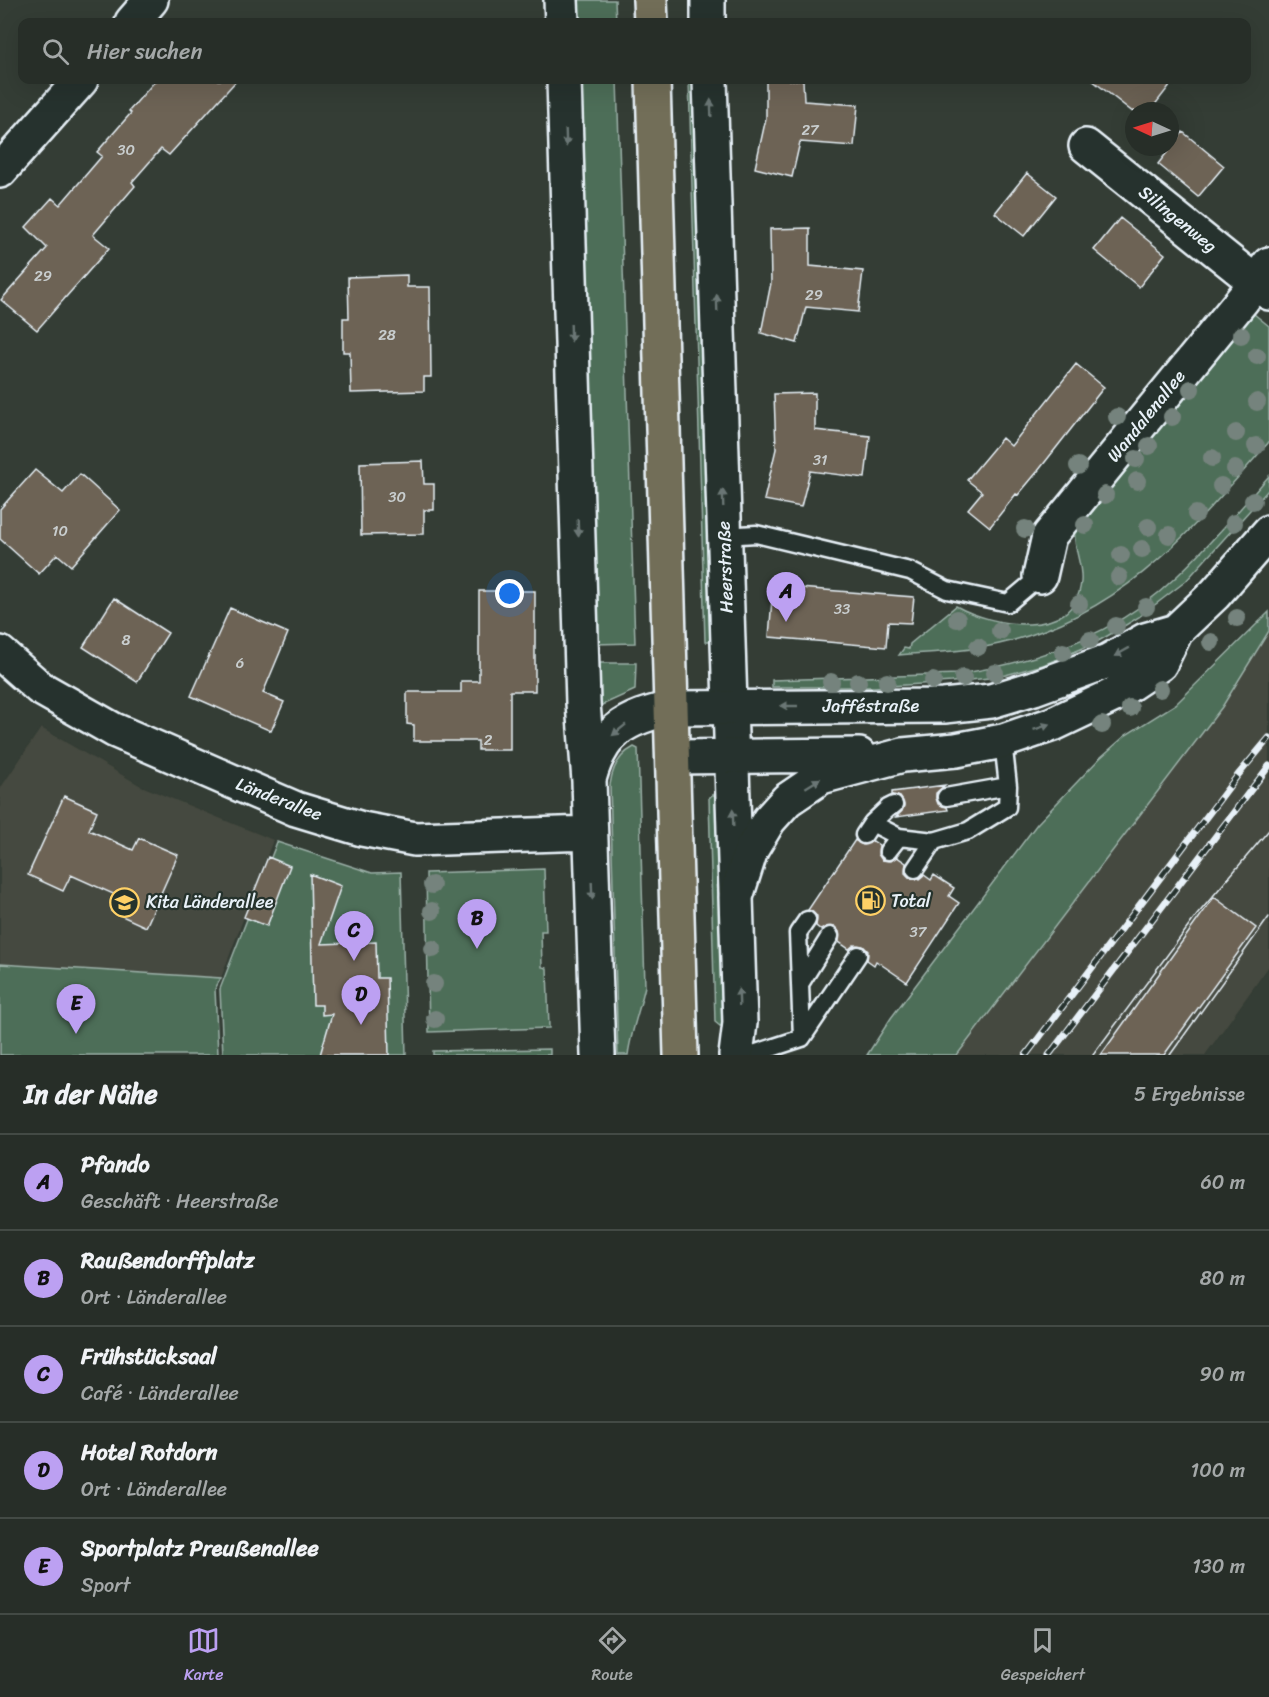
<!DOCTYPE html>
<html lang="de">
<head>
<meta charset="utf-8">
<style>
  :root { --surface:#272e28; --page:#333a34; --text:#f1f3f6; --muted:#a4a8a8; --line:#434a45; --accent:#bca0f2 }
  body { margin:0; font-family:Sriracha,sans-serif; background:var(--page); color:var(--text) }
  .compass { position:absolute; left:1125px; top:102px; width:54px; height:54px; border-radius:50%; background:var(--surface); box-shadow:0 6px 24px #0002; rotate:274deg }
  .you { position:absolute; left:510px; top:594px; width:21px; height:21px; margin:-15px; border:4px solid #fff; border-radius:50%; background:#1a73e8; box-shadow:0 0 0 9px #1a73e833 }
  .badge { display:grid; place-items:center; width:39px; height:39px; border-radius:50%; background:var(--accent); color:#111; font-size:20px; font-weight:700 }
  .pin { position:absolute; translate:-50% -50px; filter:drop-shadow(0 2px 3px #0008) }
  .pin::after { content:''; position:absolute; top:32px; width:21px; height:18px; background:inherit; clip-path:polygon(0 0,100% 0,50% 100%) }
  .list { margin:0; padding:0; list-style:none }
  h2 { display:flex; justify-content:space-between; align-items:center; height:78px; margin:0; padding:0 24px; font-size:26px }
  h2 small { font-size:20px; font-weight:400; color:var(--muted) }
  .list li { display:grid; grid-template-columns:39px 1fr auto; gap:18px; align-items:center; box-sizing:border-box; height:96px; padding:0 24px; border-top:2px solid var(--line) }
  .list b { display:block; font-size:22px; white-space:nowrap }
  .list p { margin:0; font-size:20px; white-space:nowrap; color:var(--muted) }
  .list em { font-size:20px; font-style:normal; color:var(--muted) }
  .icon { flex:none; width:33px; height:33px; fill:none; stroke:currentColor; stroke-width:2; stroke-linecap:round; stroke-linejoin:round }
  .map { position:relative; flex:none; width:1269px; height:1055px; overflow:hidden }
  .search { position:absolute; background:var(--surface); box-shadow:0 6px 24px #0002; left:18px; right:18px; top:18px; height:66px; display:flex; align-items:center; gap:15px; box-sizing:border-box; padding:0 21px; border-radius:12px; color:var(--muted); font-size:22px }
  .sheet { height:558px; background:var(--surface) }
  nav { display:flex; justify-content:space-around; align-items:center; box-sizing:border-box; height:84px; border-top:2px solid var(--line); background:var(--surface); font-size:16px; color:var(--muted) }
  nav a { display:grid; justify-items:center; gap:3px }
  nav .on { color:var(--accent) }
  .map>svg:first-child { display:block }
  .built { fill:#45493f }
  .green { fill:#4e6e58; stroke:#9bb0a8; stroke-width:1.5 }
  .building { fill:#6d6455; stroke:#e8f1f8; stroke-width:1.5 }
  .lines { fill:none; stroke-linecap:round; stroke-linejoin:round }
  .service-casing { stroke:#e8f1f8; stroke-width:21 }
  .minor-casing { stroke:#e8f1f8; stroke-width:38 }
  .secondary-casing { stroke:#e8f1f8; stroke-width:38 }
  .primary-casing { stroke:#e8f1f8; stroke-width:38 }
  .service { stroke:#26332d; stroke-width:16 }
  .minor { stroke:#26332d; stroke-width:33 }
  .secondary { stroke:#26332d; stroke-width:33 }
  .primary { stroke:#726e59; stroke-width:33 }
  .tram { stroke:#e8f1f8; stroke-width:1.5 }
  .rail-casing { stroke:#e8f1f8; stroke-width:7 }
  .rail { stroke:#26332d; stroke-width:4.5; stroke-dasharray:14; stroke-linecap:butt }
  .tree { fill:#75837d }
  .oneway { fill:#6a7674 }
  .labels { text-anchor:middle; stroke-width:4.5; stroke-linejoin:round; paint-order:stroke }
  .number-label { font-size:15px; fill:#c9cecf }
  .street-label { font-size:18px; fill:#e8f1f8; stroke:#26332d }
  .poi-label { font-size:18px; fill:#e8f1f8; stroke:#26332d; text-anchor:start }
</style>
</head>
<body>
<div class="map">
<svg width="1269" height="1055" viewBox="0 0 1269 1055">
  <rect width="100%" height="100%" fill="#343d35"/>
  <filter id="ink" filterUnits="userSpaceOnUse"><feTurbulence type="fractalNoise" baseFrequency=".0167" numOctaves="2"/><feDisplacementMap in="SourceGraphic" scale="12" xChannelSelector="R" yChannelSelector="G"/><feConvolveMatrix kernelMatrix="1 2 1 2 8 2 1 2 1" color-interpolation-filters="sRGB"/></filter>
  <g filter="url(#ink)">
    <!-- built -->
    <path class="built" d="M1269,631V966L1205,1055H957L1222,707Z
      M41,728L141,786L273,840L221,978L0,964V789Z"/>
    <!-- green -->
    <path class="green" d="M575,0H615L616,22H575Z
      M577,80H617L635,643L595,644Z
      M689,80H698L715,642H705Z
      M1254,314L1269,326V442C1189,533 1123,615 999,644C966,652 932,652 899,655L904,648L909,649L910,644L956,606C991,626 1075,642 1081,582C1083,563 1072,548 1075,527L1248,317Z
      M1269,476V489L1186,581L1139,617L1116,631L1093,644L1043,665L998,677L952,682L874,687H772V680L958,674C1037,662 1118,634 1176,577C1209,546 1239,510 1269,476Z
      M1269,612V631L1222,707L957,1055H867L891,1018L1037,824L1100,758L1126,735L1176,704Z
      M595,663H636L635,690L602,705H599Z
      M634,747L638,749L645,986C640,1009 631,1031 628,1055H618L610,785C612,769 618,755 634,747Z
      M712,795H716L725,1026H720L715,1022L709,798Z
      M277,842L372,873L401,872L406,1055H223L220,989Z
      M544,869L546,931H541L542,967L547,968L549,1028L429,1032L426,873Z
      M0,964L221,978L215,989L218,1055H0Z
      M550,1049V1055H433V1051Z"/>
    <!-- building -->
    <path class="building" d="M156,80H237L169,155L161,149L132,182L135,186L93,235L109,248L37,330L1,300L47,248L26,227L52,198L60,205L102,156L97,152L131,113L129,111Z
      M766,80H803L804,101L858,105L854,146L800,142L792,177L755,168L766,118Z
      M1092,80H1174L1150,111H1134V113Z
      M1183,132L1224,166L1198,197L1158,164Z
      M1027,173L1056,196L1024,236L995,213Z
      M1120,218L1165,254L1139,287L1094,250Z
      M810,228V266L863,271L858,312L806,307L797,343L761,333L771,283L770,229Z
      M407,275V287H430L431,377H424V391L351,393L350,352H343V318H349L348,277Z
      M1076,364L1104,387L1038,471L1018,495L1016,494L990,527L968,509L982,492L967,480L1002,438L1011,446Z
      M815,393V430L870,436L865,478L810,471L801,507L764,500L776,449L774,394Z
      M423,461L424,484H434V510H424V534L361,535L360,463Z
      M35,470L63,493L80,474L120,510L71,566L57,554L39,574L0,539V509Z
      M773,586L914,597L911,623L888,622L886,647L769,637Z
      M479,591H535V691H510V750H478V741H414V725L407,724V692H461V681H479Z
      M114,598L168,633L137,682L83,647Z
      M230,608L288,633L263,693L284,702L271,731L191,696Z
      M945,785L936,793V798L938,804L947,807L948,810L896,817L902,811L904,805L900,797L892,795V792Z
      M64,796L97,811L89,830L133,850L139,838L178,855L146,927L111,911L118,896L71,875L63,891L28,875Z
      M855,840L863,845L873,841L879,845L878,854L882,860L891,861L897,857L906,863L905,873L910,878L919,879L924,875L931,880L934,875L954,888L949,896L959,903L907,982L876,961L874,965L867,960L868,951L863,946L854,945L849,949L839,942V932L835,927H826L821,930L816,926L817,916L808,910Z
      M268,857L290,866L267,926L244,917Z
      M310,874L341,886L321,944L376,942L377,978H387L389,1055H320L332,1014L322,1015V1005H313Z
      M1214,897L1256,928L1164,1055H1101Z"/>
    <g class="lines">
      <defs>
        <path id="service" d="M724,536L756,534L910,571L947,590L1008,603L1040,576
          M946,797L1008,786
          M872,823L888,808L894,805
          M864,835L872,823L899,837
          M888,851L899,837L934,841
          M915,869L934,841L968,831L1007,807L1008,786L1003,741
          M800,984L798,933L807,920
          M802,1038L800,984L830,936
          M750,1055L802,1038L858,955"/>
        <path id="minor" d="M561,0L562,22
          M708,0V22
          M132,22L151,0
          M564,80L583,703L589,781L598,1055
          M710,80L736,892
          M1086,146L1269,293
          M0,171L81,80
          M1040,576L1049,536L1243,299L1269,264
          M0,653L40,688L114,730L296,809L362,829L415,839L590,833
          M589,779C602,731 625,718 672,708"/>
        <path id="secondary" d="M672,708L944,706L991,701L1034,688L1108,661L1145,640L1176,631
          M673,757L859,755
          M736,1055L740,1023L736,897L751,850L769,820L787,800L821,777L903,755L956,750L1003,741L1053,724L1112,696L1160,664L1176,631L1215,594L1269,532"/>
        <path id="primary" d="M650,0L651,22
          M653,80L681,1055"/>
      </defs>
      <!-- service casing -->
      <use href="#service" class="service-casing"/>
      <!-- minor casing -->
      <use href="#minor" class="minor-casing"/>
      <!-- secondary casing -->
      <use href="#secondary" class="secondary-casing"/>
      <!-- primary casing -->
      <use href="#primary" class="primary-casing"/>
      <!-- service -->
      <use href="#service" class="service"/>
      <!-- minor -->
      <use href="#minor" class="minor"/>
      <!-- secondary -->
      <use href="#secondary" class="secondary"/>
      <!-- primary -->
      <use href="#primary" class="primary"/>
      <!-- tram -->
      <path class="tram" d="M1093,1055L1197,915L1269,830
        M1170,1055L1269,917"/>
      <defs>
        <path id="rail" d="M1026,1055L1238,775L1269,738
          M1049,1055L1269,766"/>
      </defs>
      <!-- rail casing -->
      <use href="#rail" class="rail-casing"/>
      <!-- rail -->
      <use href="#rail" class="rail"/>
    </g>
    <!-- trees -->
    <g class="tree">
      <circle cx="1241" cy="335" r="9"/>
      <circle cx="1257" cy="356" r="9"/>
      <circle cx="1191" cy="389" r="9"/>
      <circle cx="1257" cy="402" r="9"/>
      <circle cx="1117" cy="417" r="9"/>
      <circle cx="1172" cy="417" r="9"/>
      <circle cx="1236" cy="433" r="9"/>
      <circle cx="1149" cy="446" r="9"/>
      <circle cx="1256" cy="446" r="9"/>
      <circle cx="1212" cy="458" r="9"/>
      <circle cx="1136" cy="459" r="9"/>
      <circle cx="1078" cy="466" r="9"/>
      <circle cx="1235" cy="469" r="9"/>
      <circle cx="1137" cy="481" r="9"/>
      <circle cx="1221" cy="486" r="9"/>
      <circle cx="1105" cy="495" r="9"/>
      <circle cx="1253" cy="501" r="9"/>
      <circle cx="1196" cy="514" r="9"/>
      <circle cx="1234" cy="523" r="9"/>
      <circle cx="1085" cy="525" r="9"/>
      <circle cx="1148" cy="527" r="9"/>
      <circle cx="1025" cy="529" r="9"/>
      <circle cx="1169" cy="535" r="9"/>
      <circle cx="1142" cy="549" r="9"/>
      <circle cx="1121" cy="555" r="9"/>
      <circle cx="1119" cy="577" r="9"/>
      <circle cx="1079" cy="604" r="9"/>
      <circle cx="1146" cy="607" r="9"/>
      <circle cx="1237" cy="618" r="9"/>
      <circle cx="957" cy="619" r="9"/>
      <circle cx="1116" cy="626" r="9"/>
      <circle cx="1000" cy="631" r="9"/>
      <circle cx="1090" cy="640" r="9"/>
      <circle cx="1211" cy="642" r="9"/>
      <circle cx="978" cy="647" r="9"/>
      <circle cx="1063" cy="652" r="9"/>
      <circle cx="995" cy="673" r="9"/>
      <circle cx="963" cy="678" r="9"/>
      <circle cx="933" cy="681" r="9"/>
      <circle cx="831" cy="682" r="9"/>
      <circle cx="858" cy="682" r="9"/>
      <circle cx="887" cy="682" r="9"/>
      <circle cx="1160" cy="689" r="9"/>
      <circle cx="1130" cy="708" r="9"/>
      <circle cx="1102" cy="725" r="9"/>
      <circle cx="432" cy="885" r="9"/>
      <circle cx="432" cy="911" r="9"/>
      <circle cx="433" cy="949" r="9"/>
      <circle cx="434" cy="984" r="9"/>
      <circle cx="435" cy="1019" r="9"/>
    </g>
    <!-- one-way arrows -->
    <defs><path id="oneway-solid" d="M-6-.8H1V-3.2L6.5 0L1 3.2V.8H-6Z" transform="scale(1.5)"/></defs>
    <g class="oneway">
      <use href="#oneway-solid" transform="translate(711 108) rotate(-92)"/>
      <use href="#oneway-solid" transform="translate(566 138) rotate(88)"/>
      <use href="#oneway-solid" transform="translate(717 303) rotate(-92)"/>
      <use href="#oneway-solid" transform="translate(571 333) rotate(88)"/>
      <use href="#oneway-solid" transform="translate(723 498) rotate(-92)"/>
      <use href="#oneway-solid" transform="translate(578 528) rotate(88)"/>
      <use href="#oneway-solid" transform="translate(1122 652) rotate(151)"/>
      <use href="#oneway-solid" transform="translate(789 706) rotate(180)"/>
      <use href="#oneway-solid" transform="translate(1042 727) rotate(-19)"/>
      <use href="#oneway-solid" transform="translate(619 730) rotate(141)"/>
      <use href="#oneway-solid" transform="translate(813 783) rotate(-32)"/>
      <use href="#oneway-solid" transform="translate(733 818) rotate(-92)"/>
      <use href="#oneway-solid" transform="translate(592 891) rotate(88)"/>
      <use href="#oneway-solid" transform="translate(739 997) rotate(-92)"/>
    </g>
  </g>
  <!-- icons -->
  <defs>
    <symbol id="fuel-ring" viewBox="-11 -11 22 22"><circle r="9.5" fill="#26332d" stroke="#ffd166" stroke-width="1.5"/><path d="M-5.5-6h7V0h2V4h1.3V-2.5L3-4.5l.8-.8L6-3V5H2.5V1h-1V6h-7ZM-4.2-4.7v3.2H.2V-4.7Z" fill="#ffd166"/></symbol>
    <symbol id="school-ring" viewBox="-11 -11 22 22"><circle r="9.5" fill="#26332d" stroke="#ffd166" stroke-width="1.5"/><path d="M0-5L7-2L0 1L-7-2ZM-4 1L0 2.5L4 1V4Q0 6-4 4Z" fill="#ffd166"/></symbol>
  </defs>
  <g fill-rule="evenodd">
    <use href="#fuel-ring" x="854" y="884" width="33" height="33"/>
    <use href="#school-ring" x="108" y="886" width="33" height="33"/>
  </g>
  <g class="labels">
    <!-- number labels -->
    <g class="number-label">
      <text x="810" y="135">27</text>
      <text x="126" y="155">30</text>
      <text x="43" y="281">29</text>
      <text x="814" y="300">29</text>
      <text x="387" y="340">28</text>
      <text x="820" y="465">31</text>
      <text x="397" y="502">30</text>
      <text x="60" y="536">10</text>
      <text x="842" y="614">33</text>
      <text x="126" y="645">8</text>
      <text x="240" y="668">6</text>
      <text x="488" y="745">2</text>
      <text x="918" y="937">37</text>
    </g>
    <!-- street labels -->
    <g class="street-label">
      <text transform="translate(1178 219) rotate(39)" y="6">Silingenweg</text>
      <text transform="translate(1146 416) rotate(-51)" y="6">Wandalenallee</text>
      <text transform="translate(725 567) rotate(-92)" y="6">Heerstraße</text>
      <text x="871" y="712">Jafféstraße</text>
      <text transform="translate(279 799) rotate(21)" y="6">Länderallee</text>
    </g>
    <!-- poi labels -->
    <g class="poi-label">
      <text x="891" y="907">Total</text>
      <text x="146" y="908">Kita Länderallee</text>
    </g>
  </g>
</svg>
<svg class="compass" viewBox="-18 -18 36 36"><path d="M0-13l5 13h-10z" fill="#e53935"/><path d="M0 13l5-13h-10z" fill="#a4a8a8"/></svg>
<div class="you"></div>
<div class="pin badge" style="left:786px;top:622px">A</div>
<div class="pin badge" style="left:477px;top:949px">B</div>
<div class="pin badge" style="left:354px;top:961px">C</div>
<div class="pin badge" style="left:361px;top:1025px">D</div>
<div class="pin badge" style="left:76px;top:1034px">E</div>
<div class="search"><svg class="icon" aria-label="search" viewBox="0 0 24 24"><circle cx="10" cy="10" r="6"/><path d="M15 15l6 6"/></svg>Hier suchen</div>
</div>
<section class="sheet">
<h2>In der Nähe<small>5 Ergebnisse</small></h2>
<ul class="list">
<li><span class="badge">A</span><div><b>Pfando</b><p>Geschäft · Heerstraße</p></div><em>60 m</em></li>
<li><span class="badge">B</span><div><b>Raußendorffplatz</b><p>Ort · Länderallee</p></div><em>80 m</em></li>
<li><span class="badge">C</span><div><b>Frühstücksaal</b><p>Café · Länderallee</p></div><em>90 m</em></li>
<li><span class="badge">D</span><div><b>Hotel Rotdorn</b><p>Ort · Länderallee</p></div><em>100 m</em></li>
<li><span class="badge">E</span><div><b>Sportplatz Preußenallee</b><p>Sport</p></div><em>130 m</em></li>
</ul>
</section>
<nav>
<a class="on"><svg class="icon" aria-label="map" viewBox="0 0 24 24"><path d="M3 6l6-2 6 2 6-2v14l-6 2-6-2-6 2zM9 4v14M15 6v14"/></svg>Karte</a>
<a><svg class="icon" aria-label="directions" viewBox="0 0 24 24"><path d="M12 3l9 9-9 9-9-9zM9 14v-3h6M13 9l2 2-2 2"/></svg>Route</a>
<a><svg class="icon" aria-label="saved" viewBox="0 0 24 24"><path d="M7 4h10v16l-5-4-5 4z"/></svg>Gespeichert</a>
</nav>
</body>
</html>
